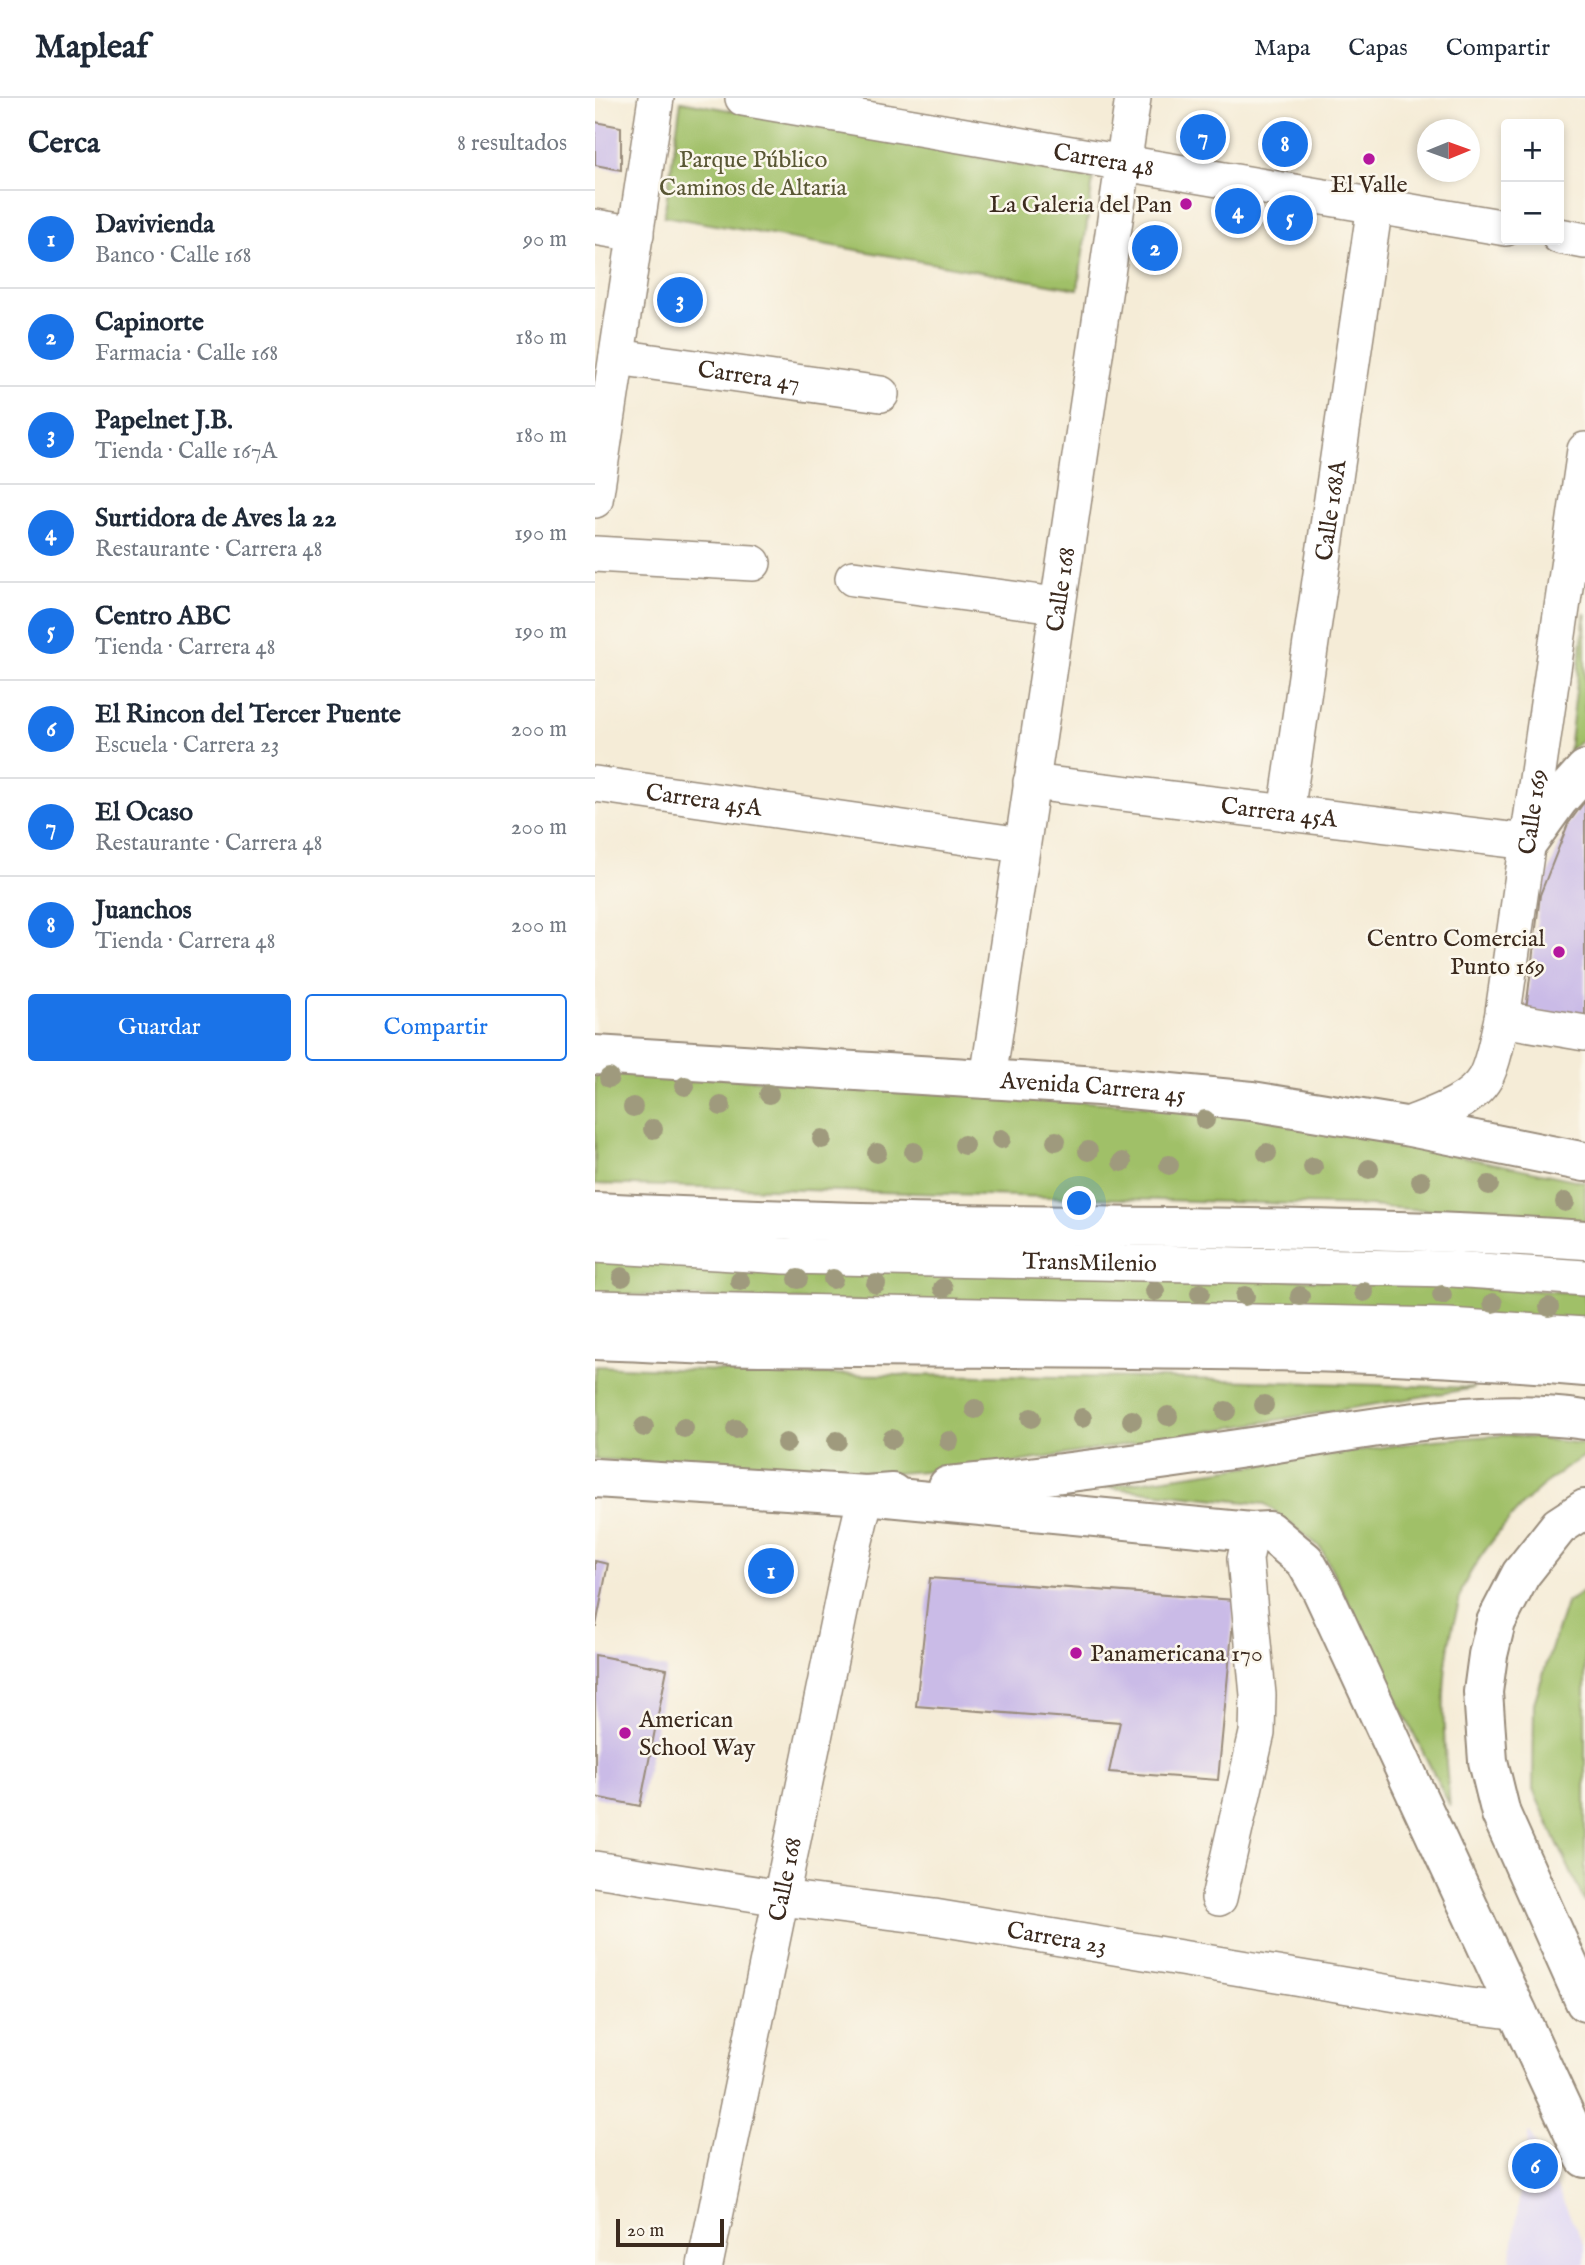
<!DOCTYPE html>
<html lang="es">
<head>
<meta charset="utf-8">
<style>
  :root { --surface:#fff; --page:#f6f6f7; --text:#1f2937; --muted:#747a83; --line:#e0e1e3; --accent:#1a73e8 }
  body { margin:0; font-family:"IM FELL English",serif; background:var(--page); color:var(--text) }
  .controls { position:absolute; right:21px; top:21px; display:grid; overflow:hidden; border-radius:7px; box-shadow:0 4px 10px #0003 }
  .controls button { width:63px; height:63px; display:grid; place-items:center; padding:0; border:0; border-bottom:2px solid var(--line); background:var(--surface); color:var(--text); font:35px sans-serif }
  .compass { position:absolute; left:822px; top:21px; width:63px; height:63px; border-radius:50%; background:var(--surface); box-shadow:0 4px 10px #0003; rotate:89deg }
  .scale { position:absolute; left:21px; bottom:18px; width:108px; box-sizing:border-box; padding-left:7px; border:4px solid #3b2a1e; border-top:0; font-size:19px; line-height:24px; white-space:nowrap; color:#3b2a1e; -webkit-text-stroke:5px #fbf7ec; paint-order:stroke }
  .you { position:absolute; left:485px; top:1106px; width:24px; height:24px; margin:-18px; border:5px solid #fff; border-radius:50%; background:#1a73e8; box-shadow:0 0 0 10px #1a73e833 }
  .badge { display:grid; place-items:center; width:46px; height:46px; border-radius:50%; background:var(--accent); color:#fff; font-size:23px; font-weight:700 }
  .pin { position:absolute; translate:-50% -50%; border:4px solid #fff; box-shadow:0 2px 7px #0006 }
  .list { margin:0; padding:0; list-style:none }
  h2 { display:flex; justify-content:space-between; align-items:center; height:91px; margin:0; padding:0 28px; font-size:30px }
  h2 small { font-size:23px; font-weight:400; color:var(--muted) }
  .list li { display:grid; grid-template-columns:46px 1fr auto; gap:21px; align-items:center; box-sizing:border-box; height:98px; padding:0 28px; border-top:2px solid var(--line) }
  .list b { display:block; font-size:26px; white-space:nowrap }
  .list p { margin:0; font-size:23px; white-space:nowrap; color:var(--muted) }
  .list em { font-size:23px; font-style:normal; color:var(--muted) }
  .actions { display:flex; gap:14px; padding:21px 28px }
  .actions a { flex:1; padding:16px 0; border:2px solid var(--accent); border-radius:7px; text-align:center; font-size:24px; color:var(--accent) }
  .actions .main { background:var(--accent); color:#fff }
  .map { position:relative; flex:none; width:990px; height:2167px; overflow:hidden }
  header { display:flex; align-items:center; gap:42px; box-sizing:border-box; height:98px; padding:0 35px; background:var(--surface); border-bottom:2px solid var(--line) }
  header strong { font-size:33px }
  nav { display:flex; gap:38px; margin-inline-start:auto; font-size:24px }
  main { display:flex }
  aside { flex:1; background:var(--surface) }
  .map>svg:first-child { display:block }
  .built { fill:#ded5f5 }
  .green { fill:#a0c068; stroke:#6e7543; stroke-width:2 }
  .building { fill:#cabbe7 }
  .lines { fill:none; stroke-linecap:round; stroke-linejoin:round }
  .minor-casing { stroke:#988b7a; stroke-width:38 }
  .major-casing { stroke:#988b7a; stroke-width:42 }
  .highway-casing { stroke:#988b7a; stroke-width:42 }
  .minor { stroke:#fff; stroke-width:35 }
  .major { stroke:#fff; stroke-width:38 }
  .highway { stroke:#fff; stroke-width:38 }
  .tree { fill:#9f9a7d }
  .poi-dot { fill:#b5179e; stroke:#fbf7ec; stroke-width:2.5 }
  .labels { text-anchor:middle; stroke-width:5; stroke-linejoin:round; paint-order:stroke }
  .park-label { font-size:24px; fill:#595734; stroke:#fbf7ec }
  .street-label { font-size:24px; fill:#3b2a1e; stroke:#fbf7ec }
  .poi-label { font-size:24px; fill:#3b2a1e; stroke:#fbf7ec; text-anchor:end }
</style>
</head>
<body>
<header>
<strong>Mapleaf</strong>
<nav><a>Mapa</a><a>Capas</a><a>Compartir</a></nav>
</header>
<main>
<aside>
<h2>Cerca<small>8 resultados</small></h2>
<ul class="list">
<li><span class="badge">1</span><div><b>Davivienda</b><p>Banco · Calle 168</p></div><em>90 m</em></li>
<li><span class="badge">2</span><div><b>Capinorte</b><p>Farmacia · Calle 168</p></div><em>180 m</em></li>
<li><span class="badge">3</span><div><b>Papelnet J.B.</b><p>Tienda · Calle 167A</p></div><em>180 m</em></li>
<li><span class="badge">4</span><div><b>Surtidora de Aves la 22</b><p>Restaurante · Carrera 48</p></div><em>190 m</em></li>
<li><span class="badge">5</span><div><b>Centro ABC</b><p>Tienda · Carrera 48</p></div><em>190 m</em></li>
<li><span class="badge">6</span><div><b>El Rincon del Tercer Puente</b><p>Escuela · Carrera 23</p></div><em>200 m</em></li>
<li><span class="badge">7</span><div><b>El Ocaso</b><p>Restaurante · Carrera 48</p></div><em>200 m</em></li>
<li><span class="badge">8</span><div><b>Juanchos</b><p>Tienda · Carrera 48</p></div><em>200 m</em></li>
</ul>
<div class="actions"><a class="main">Guardar</a><a>Compartir</a></div>
</aside>
<div class="map">
<svg width="990" height="2167" viewBox="0 0 990 2167">
  <rect width="100%" height="100%" fill="#fbf7ec"/>
  <filter id="ink" filterUnits="userSpaceOnUse"><feTurbulence type="fractalNoise" baseFrequency=".0143" numOctaves="2"/><feDisplacementMap in="SourceGraphic" scale="14" xChannelSelector="R" yChannelSelector="G"/><feConvolveMatrix kernelMatrix="1 2 1 2 8 2 1 2 1" color-interpolation-filters="sRGB"/></filter>
  <filter id="wash" filterUnits="userSpaceOnUse"><feTurbulence type="fractalNoise" baseFrequency=".00686" numOctaves="4" result="noise"/><feDisplacementMap in="SourceGraphic" scale="28" xChannelSelector="R" yChannelSelector="G"/><feGaussianBlur stdDeviation="1.57" result="paint"/><feColorMatrix in="noise" values="0 0 0 0 0 0 0 0 0 0 0 0 0 0 0 0 0 1.4 0 .05"/><feComposite in="paint" operator="in"/></filter>
  <g filter="url(#wash)">
    <rect width="100%" height="100%" fill="#f5ecd7"/>
    <!-- built -->
    <path class="built" d="M934,2033L990,2148V2167H910L915,2165Z"/>
    <!-- green -->
    <path class="green" d="M86,3L498,81L483,191L69,118Z
      M990,515V640L974,653Z
      M0,971L629,1013L739,1032L990,1084V1123L773,1108L0,1086Z
      M0,1161L751,1183L990,1195V1226L0,1196Z
      M0,1268L209,1276L565,1280L880,1290L399,1368L302,1375L188,1372L0,1361Z
      M911,1337L990,1346V1358C958,1376 933,1398 910,1427C895,1445 880,1464 870,1485C865,1494 864,1506 861,1516C843,1579 848,1643 855,1708L726,1450L670,1406L507,1389L838,1342Z
      M990,1492V1805L938,1692L939,1605L971,1505Z"/>
    <g id="blocks">
      <!-- building -->
      <path class="building" d="M0,24L26,29V72L0,67Z
        M990,703V921L931,912L945,797L973,726Z
        M0,1463L13,1466L1,1528H0Z
        M335,1480L640,1502L623,1682L514,1674L525,1624L321,1608Z
        M0,1557L72,1571L45,1708L0,1699Z"/>
    </g>
  </g>
  <g filter="url(#ink)">
    <use href="#blocks" fill-opacity="0" stroke="#988b7a" stroke-width="2"/>
    <g class="lines">
      <defs>
        <g id="minor">
          <path id="s1" d="M148,0L911,130"/>
          <path d="M0,129L41,136"/>
          <path d="M964,138L990,143"/>
          <path id="s2" d="M22,259L286,296"/>
          <path d="M0,402L61,0"/>
          <path d="M0,456L158,465"/>
          <path d="M258,480L461,507"/>
          <path id="s3" d="M436,684L933,744"/>
          <path id="s4" d="M0,686L427,747"/>
          <path id="s5" d="M691,715L780,107"/>
          <path d="M907,921L990,935"/>
          <path id="s6" d="M393,981L538,0"/>
          <path id="s7" d="M810,1028C836,1017 875,1006 890,980C899,963 902,940 907,921L990,352"/>
          <path id="s8" d="M0,1147L190,1158L857,1171L990,1180"/>
          <path d="M0,1210L853,1228L990,1237"/>
          <path id="s9" d="M0,1771L186,1800L339,1819L868,1907L924,1914"/>
          <path d="M624,1800L662,1635L663,1597L650,1461L656,1434"/>
          <path id="s10" d="M110,2167L258,1451L271,1397"/>
        </g>
        <path id="major" d="M933,744L964,701L990,672"/>
        <g id="highway">
          <path id="s11" d="M0,957L504,988L657,1003L810,1028L990,1064"/>
          <path d="M0,1114C192,1124 385,1127 577,1129C715,1131 852,1132 990,1142"/>
          <path d="M0,1242C58,1244 116,1248 175,1248C447,1252 719,1246 990,1269"/>
          <path d="M0,1380L271,1397L297,1395"/>
          <path d="M353,1388C459,1377 564,1363 669,1347C775,1331 882,1307 990,1322"/>
          <path d="M271,1397L656,1434L674,1433L710,1463L727,1493L990,2060"/>
          <path d="M990,1411L964,1428L926,1476L901,1524L893,1557L888,1594L893,1663L906,1716L990,1904"/>
        </g>
      </defs>
      <!-- minor casing -->
      <use href="#minor" class="minor-casing"/>
      <!-- major casing -->
      <use href="#major" class="major-casing"/>
      <!-- highway casing -->
      <use href="#highway" class="highway-casing"/>
      <!-- minor -->
      <use href="#minor" class="minor"/>
      <!-- major -->
      <use href="#major" class="major"/>
      <!-- highway -->
      <use href="#highway" class="highway"/>
    </g>
    <!-- trees -->
    <g class="tree">
      <circle cx="14" cy="980" r="10"/>
      <circle cx="90" cy="988" r="10"/>
      <circle cx="174" cy="996" r="10"/>
      <circle cx="126" cy="1008" r="10"/>
      <circle cx="38" cy="1009" r="10"/>
      <circle cx="610" cy="1022" r="10"/>
      <circle cx="58" cy="1031" r="10"/>
      <circle cx="227" cy="1041" r="10"/>
      <circle cx="406" cy="1041" r="10"/>
      <circle cx="461" cy="1043" r="10"/>
      <circle cx="369" cy="1047" r="10"/>
      <circle cx="493" cy="1053" r="10"/>
      <circle cx="319" cy="1054" r="10"/>
      <circle cx="282" cy="1055" r="10"/>
      <circle cx="672" cy="1055" r="10"/>
      <circle cx="527" cy="1064" r="10"/>
      <circle cx="574" cy="1067" r="10"/>
      <circle cx="718" cy="1069" r="10"/>
      <circle cx="774" cy="1071" r="10"/>
      <circle cx="826" cy="1083" r="10"/>
      <circle cx="894" cy="1087" r="10"/>
      <circle cx="970" cy="1104" r="10"/>
      <circle cx="27" cy="1179" r="10"/>
      <circle cx="203" cy="1181" r="10"/>
      <circle cx="238" cy="1181" r="10"/>
      <circle cx="145" cy="1183" r="10"/>
      <circle cx="281" cy="1186" r="10"/>
      <circle cx="348" cy="1190" r="10"/>
      <circle cx="560" cy="1193" r="10"/>
      <circle cx="769" cy="1194" r="10"/>
      <circle cx="605" cy="1195" r="10"/>
      <circle cx="847" cy="1197" r="10"/>
      <circle cx="650" cy="1198" r="10"/>
      <circle cx="705" cy="1198" r="10"/>
      <circle cx="898" cy="1205" r="10"/>
      <circle cx="954" cy="1209" r="10"/>
      <circle cx="669" cy="1307" r="10"/>
      <circle cx="380" cy="1311" r="10"/>
      <circle cx="631" cy="1313" r="10"/>
      <circle cx="573" cy="1318" r="10"/>
      <circle cx="436" cy="1320" r="10"/>
      <circle cx="487" cy="1320" r="10"/>
      <circle cx="537" cy="1322" r="10"/>
      <circle cx="49" cy="1329" r="10"/>
      <circle cx="89" cy="1330" r="10"/>
      <circle cx="141" cy="1331" r="10"/>
      <circle cx="297" cy="1341" r="10"/>
      <circle cx="242" cy="1343" r="10"/>
      <circle cx="354" cy="1343" r="10"/>
      <circle cx="191" cy="1345" r="10"/>
    </g>
  </g>
  <!-- markers -->
  <g class="poi-dot">
    <circle cx="774" cy="61" r="7"/>
    <circle cx="591" cy="106" r="7"/>
    <circle cx="964" cy="854" r="7"/>
    <circle cx="481" cy="1555" r="7"/>
    <circle cx="30" cy="1635" r="7"/>
  </g>
  <g class="labels">
    <!-- park labels -->
    <g class="park-label">
      <text x="158" y="69">Parque Público<tspan x="158" dy="28">Caminos de Altaria</tspan></text>
    </g>
    <!-- street labels -->
    <g class="street-label">
      <text dy="8" stroke="none"><textPath href="#s1" startOffset="366">Carrera 48</textPath></text>
      <text dy="8" stroke="none"><textPath href="#s2" startOffset="133">Carrera 47</textPath></text>
      <text dy="8" stroke="none"><textPath href="#s5" startOffset="306">Calle 168A</textPath></text>
      <text dy="8" stroke="none"><textPath href="#s6" startOffset="495">Calle 168</textPath></text>
      <text dy="8" stroke="none"><textPath href="#s4" startOffset="110">Carrera 45A</textPath></text>
      <text dy="8" stroke="none"><textPath href="#s3" startOffset="250">Carrera 45A</textPath></text>
      <text dy="8" stroke="none"><textPath href="#s7" startOffset="366">Calle 169</textPath></text>
      <text dy="8" stroke="none"><textPath href="#s11" startOffset="499">Avenida Carrera 45</textPath></text>
      <text dy="8" stroke="none"><textPath href="#s8" startOffset="495">TransMilenio</textPath></text>
      <text dy="8" stroke="none"><textPath href="#s10" startOffset="394">Calle 168</textPath></text>
      <text dy="8" stroke="none"><textPath href="#s9" startOffset="467">Carrera 23</textPath></text>
    </g>
    <!-- poi labels -->
    <g class="poi-label">
      <text x="774" y="94" text-anchor="middle">El Valle</text>
      <text x="577" y="114">La Galeria del Pan</text>
      <text x="950" y="848">Centro Comercial<tspan x="950" dy="28">Punto 169</tspan></text>
      <text x="495" y="1563" text-anchor="start">Panamericana 170</text>
      <text x="44" y="1629" text-anchor="start">American<tspan x="44" dy="28">School Way</tspan></text>
    </g>
  </g>
</svg>
<div class="controls">
<button>+</button>
<button>−</button>
</div>
<svg class="compass" viewBox="-18 -18 36 36"><path d="M0-13l5 13h-10z" fill="#e53935"/><path d="M0 13l5-13h-10z" fill="#747a83"/></svg>
<div class="scale">20 m</div>
<div class="you"></div>
<div class="pin badge" style="left:176px;top:1473px">1</div>
<div class="pin badge" style="left:560px;top:150px">2</div>
<div class="pin badge" style="left:85px;top:202px">3</div>
<div class="pin badge" style="left:643px;top:113px">4</div>
<div class="pin badge" style="left:695px;top:120px">5</div>
<div class="pin badge" style="left:940px;top:2068px">6</div>
<div class="pin badge" style="left:608px;top:39px">7</div>
<div class="pin badge" style="left:690px;top:46px">8</div>
</div>
</main>
</body>
</html>
